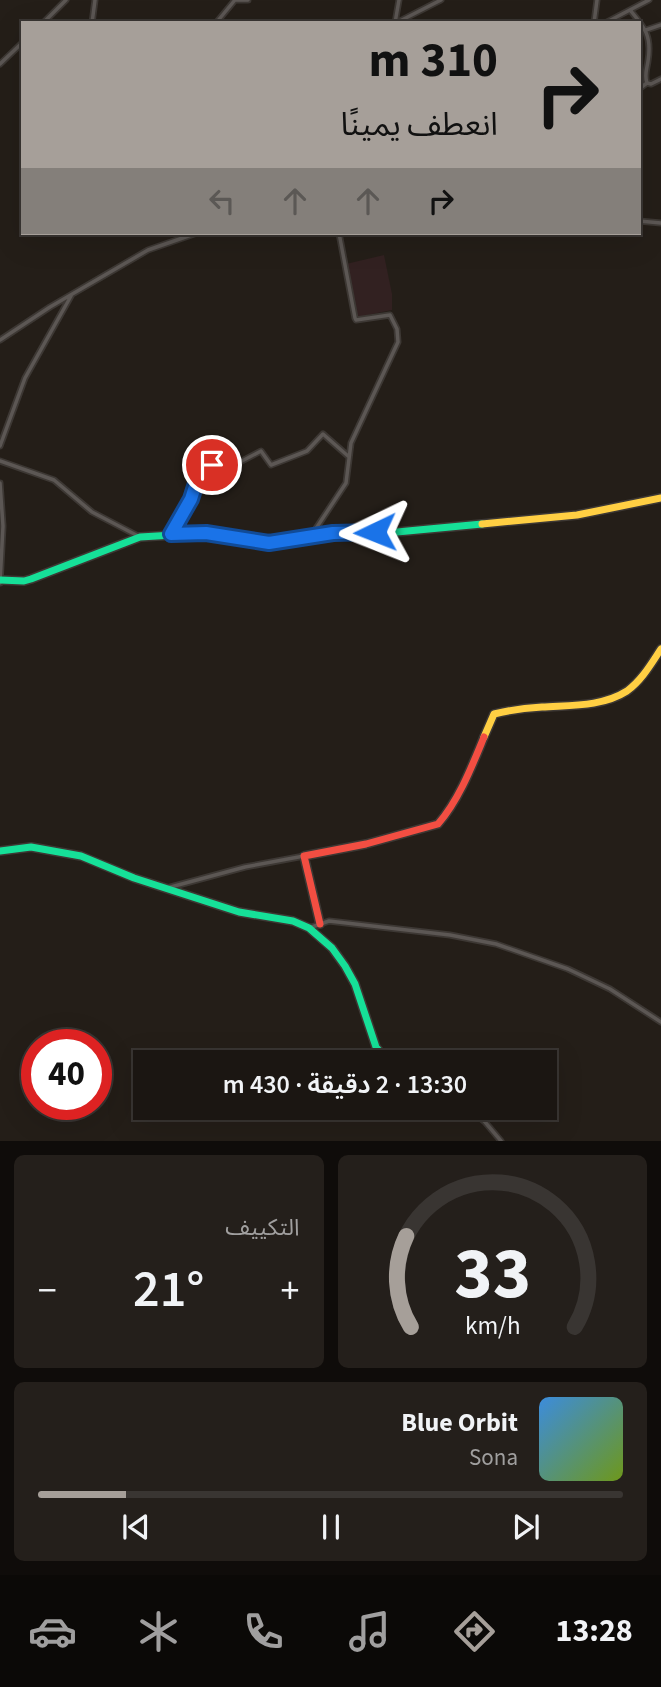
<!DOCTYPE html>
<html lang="ar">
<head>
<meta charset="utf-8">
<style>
  body { margin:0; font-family:"Source Sans 3","Noto Sans Arabic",sans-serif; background:#241f1b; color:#f1f3f6; direction:rtl; height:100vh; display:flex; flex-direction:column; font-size:26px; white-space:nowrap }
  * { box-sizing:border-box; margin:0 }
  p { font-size:23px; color:#a09f9f }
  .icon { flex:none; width:38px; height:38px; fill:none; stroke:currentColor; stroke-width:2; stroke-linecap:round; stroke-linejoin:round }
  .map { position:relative; height:1141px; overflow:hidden; direction:ltr }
  .details { display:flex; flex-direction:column; gap:14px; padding:14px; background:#0f0c0a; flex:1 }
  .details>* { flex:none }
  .banner { position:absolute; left:21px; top:21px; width:620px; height:214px; border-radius:0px; box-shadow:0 7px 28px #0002,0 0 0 2px #393532; direction:rtl; background:#a69f99; color:#111; overflow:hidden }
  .speed { position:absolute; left:21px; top:1029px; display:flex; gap:14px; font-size:35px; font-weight:700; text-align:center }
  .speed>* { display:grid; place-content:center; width:91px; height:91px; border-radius:50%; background:#1b1612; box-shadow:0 7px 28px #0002,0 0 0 2px #393532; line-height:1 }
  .speed .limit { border:10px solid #d22; background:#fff; color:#111 }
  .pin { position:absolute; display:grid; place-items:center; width:60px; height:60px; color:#fff; margin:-30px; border:4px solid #fff; border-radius:50%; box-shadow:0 2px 7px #0007 }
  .me { position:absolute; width:77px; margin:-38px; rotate:268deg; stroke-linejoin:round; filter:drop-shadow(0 0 5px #0008) }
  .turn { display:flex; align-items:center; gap:24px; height:147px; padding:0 28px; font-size:32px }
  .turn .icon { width:91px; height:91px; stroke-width:2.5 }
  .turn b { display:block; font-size:49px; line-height:60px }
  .lanes { display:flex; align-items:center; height:66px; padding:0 28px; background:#0003; justify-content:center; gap:35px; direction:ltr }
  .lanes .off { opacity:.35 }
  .big { font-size:52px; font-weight:600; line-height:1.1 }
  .details .tile { flex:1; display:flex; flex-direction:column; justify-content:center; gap:10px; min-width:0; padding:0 24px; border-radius:10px; background:#241f1b }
  .details .dial { align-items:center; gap:0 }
  .dial svg { height:182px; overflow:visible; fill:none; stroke:#393532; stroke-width:7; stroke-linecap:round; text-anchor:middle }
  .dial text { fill:#f1f3f6; stroke:none }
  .song { display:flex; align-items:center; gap:21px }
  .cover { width:84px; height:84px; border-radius:10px; background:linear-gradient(135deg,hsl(210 70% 55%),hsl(80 70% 35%)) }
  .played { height:7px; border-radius:4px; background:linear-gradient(90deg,#a69f99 15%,#393532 15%) }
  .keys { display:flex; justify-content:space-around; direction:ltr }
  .heat { display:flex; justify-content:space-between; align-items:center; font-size:38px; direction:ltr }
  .details .tiles { flex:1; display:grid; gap:14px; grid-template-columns:1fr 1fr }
  .tile:last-child { grid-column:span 2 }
  .trip { position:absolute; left:133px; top:1050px; width:424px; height:70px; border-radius:0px; background:#1b1612; box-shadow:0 7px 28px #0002,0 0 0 2px #393532; font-weight:600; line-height:70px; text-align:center; direction:rtl }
  .dock { display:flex; height:112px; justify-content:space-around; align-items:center; background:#0b0907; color:#a09f9f }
  .dock .icon { width:49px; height:49px }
  .dock .on { color:#a69f99 }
  .dock b { font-size:32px; color:#f1f3f6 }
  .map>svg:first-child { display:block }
</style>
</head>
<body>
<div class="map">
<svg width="661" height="1141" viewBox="0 0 661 1141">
  <rect width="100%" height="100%" fill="#241e18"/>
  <path fill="#322121" d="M 384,255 L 392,294 L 392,310 L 358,317 L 346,264 Z"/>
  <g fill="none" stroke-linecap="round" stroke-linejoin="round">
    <defs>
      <path id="street" d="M 630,10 C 645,28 652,36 648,61 C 647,69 644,75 647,83 L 651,84 L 661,79
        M 43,23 L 66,0
        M 92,23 L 95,0
        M 216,23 L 235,0 L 248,0
        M 395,23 L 399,0
        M 396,23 L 441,0
        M 594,23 L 597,0
        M 605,23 L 649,0
        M 646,30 L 661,25
        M 0,64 L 23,42
        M 639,89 L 647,83
        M 639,221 L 661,223
        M 0,340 L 50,307 L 148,250 L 197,233
        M 0,446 L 25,378 L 71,296
        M 0,461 L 54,480 L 92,512 L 140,537
        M 0,483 L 3,526 L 0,583
        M 171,534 L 191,499 L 199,474 L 205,467 L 240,462 L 261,451 L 271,465 L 307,451 L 323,434 L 348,456
        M 311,536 L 346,483 L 351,443 L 398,342 L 397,329 L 390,315 L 356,320 L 355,318 L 339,233
        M 167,888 L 245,867 L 304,856
        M 309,928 L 329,921 L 450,935 L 496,944 L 568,969 L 610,989 L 661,1022
        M 468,1108 L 485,1122 L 501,1141"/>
      <path id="fast" d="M 0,580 L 24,581 L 31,579 L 140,537 L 207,533 L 269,543 L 333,533 L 397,532 L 482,524
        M 0,851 L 31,847 L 81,856 L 134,878 L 239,912 L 293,921 L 309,928 L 332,948 L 345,966 L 355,984 L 376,1047 L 388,1062"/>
      <path id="slow" d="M 482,524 L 577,515 L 661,498
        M 484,737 L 494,714 C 510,710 526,708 542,707 C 570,705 602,707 627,691 C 642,680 651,664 661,649"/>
      <path id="jam" d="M 320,924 L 304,856 L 366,844 L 438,824 C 459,800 472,766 484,737"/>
    </defs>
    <use href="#street" stroke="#3d3834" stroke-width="7"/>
    <use href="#fast" stroke="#3d3834" stroke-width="10"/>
    <use href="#slow" stroke="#3d3834" stroke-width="10"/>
    <use href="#jam" stroke="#3d3834" stroke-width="10"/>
    <use href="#street" stroke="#5c5754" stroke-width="3.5"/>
    <use href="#fast" stroke="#16e098" stroke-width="7"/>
    <use href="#slow" stroke="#ffcf43" stroke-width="7"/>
    <use href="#jam" stroke="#f24e42" stroke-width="7"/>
  </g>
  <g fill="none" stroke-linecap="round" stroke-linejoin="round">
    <defs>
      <path id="route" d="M 212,465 L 205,467 L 199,474 L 191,499 L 171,534 L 206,533 L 269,543 L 333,533 L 375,532"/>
    </defs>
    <use href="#route" stroke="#114b97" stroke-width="18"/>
    <use href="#route" stroke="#1a73e8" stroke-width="12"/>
  </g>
</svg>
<div class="speed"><div class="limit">40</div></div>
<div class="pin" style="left:212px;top:465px;background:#d93025"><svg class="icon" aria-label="arrive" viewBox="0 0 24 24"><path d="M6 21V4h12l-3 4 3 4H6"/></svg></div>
<svg class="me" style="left:375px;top:532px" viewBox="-20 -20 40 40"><path d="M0-17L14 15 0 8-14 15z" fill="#1a73e8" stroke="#fff" stroke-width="4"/></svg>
<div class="trip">13:30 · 2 دقيقة · 430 m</div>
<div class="banner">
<div class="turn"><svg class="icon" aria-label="right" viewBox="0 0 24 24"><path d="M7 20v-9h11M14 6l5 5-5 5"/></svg><div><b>310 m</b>انعطف يمينًا</div></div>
<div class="lanes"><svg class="icon off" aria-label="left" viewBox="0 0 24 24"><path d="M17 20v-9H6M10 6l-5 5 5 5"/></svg><svg class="icon off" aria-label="ahead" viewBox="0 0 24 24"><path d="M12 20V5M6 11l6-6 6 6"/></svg><svg class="icon off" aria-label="ahead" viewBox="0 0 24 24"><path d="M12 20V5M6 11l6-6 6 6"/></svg><svg class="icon" aria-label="right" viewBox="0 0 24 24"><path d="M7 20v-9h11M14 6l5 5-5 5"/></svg></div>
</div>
</div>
<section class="details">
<div class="tiles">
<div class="tile dial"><svg viewBox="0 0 100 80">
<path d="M14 69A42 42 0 1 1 86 69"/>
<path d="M14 69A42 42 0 0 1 12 29" stroke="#a69f99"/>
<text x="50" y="56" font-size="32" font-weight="700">33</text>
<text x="50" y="72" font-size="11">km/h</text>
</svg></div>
<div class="tile"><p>التكييف</p>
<div class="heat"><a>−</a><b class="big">21°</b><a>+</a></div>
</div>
<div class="tile">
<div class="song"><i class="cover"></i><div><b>Blue Orbit</b><p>Sona</p></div></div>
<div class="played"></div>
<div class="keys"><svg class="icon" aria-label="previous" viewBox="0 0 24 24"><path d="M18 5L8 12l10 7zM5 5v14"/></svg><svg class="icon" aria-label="pause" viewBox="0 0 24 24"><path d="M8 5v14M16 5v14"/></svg><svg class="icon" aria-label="next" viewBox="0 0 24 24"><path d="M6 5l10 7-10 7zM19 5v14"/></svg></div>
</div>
</div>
</section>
<nav class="dock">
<b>13:28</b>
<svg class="icon on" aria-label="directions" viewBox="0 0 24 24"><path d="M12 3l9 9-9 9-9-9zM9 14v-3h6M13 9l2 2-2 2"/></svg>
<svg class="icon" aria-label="music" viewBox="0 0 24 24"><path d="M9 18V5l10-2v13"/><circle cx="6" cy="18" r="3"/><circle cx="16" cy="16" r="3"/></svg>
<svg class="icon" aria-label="phone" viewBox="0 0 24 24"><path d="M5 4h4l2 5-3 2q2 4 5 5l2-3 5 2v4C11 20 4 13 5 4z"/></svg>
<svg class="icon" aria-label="climate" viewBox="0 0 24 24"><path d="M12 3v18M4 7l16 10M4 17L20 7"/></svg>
<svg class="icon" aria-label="car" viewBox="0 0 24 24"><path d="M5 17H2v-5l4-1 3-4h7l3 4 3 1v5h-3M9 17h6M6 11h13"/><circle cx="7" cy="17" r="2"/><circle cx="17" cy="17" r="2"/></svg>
</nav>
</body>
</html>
